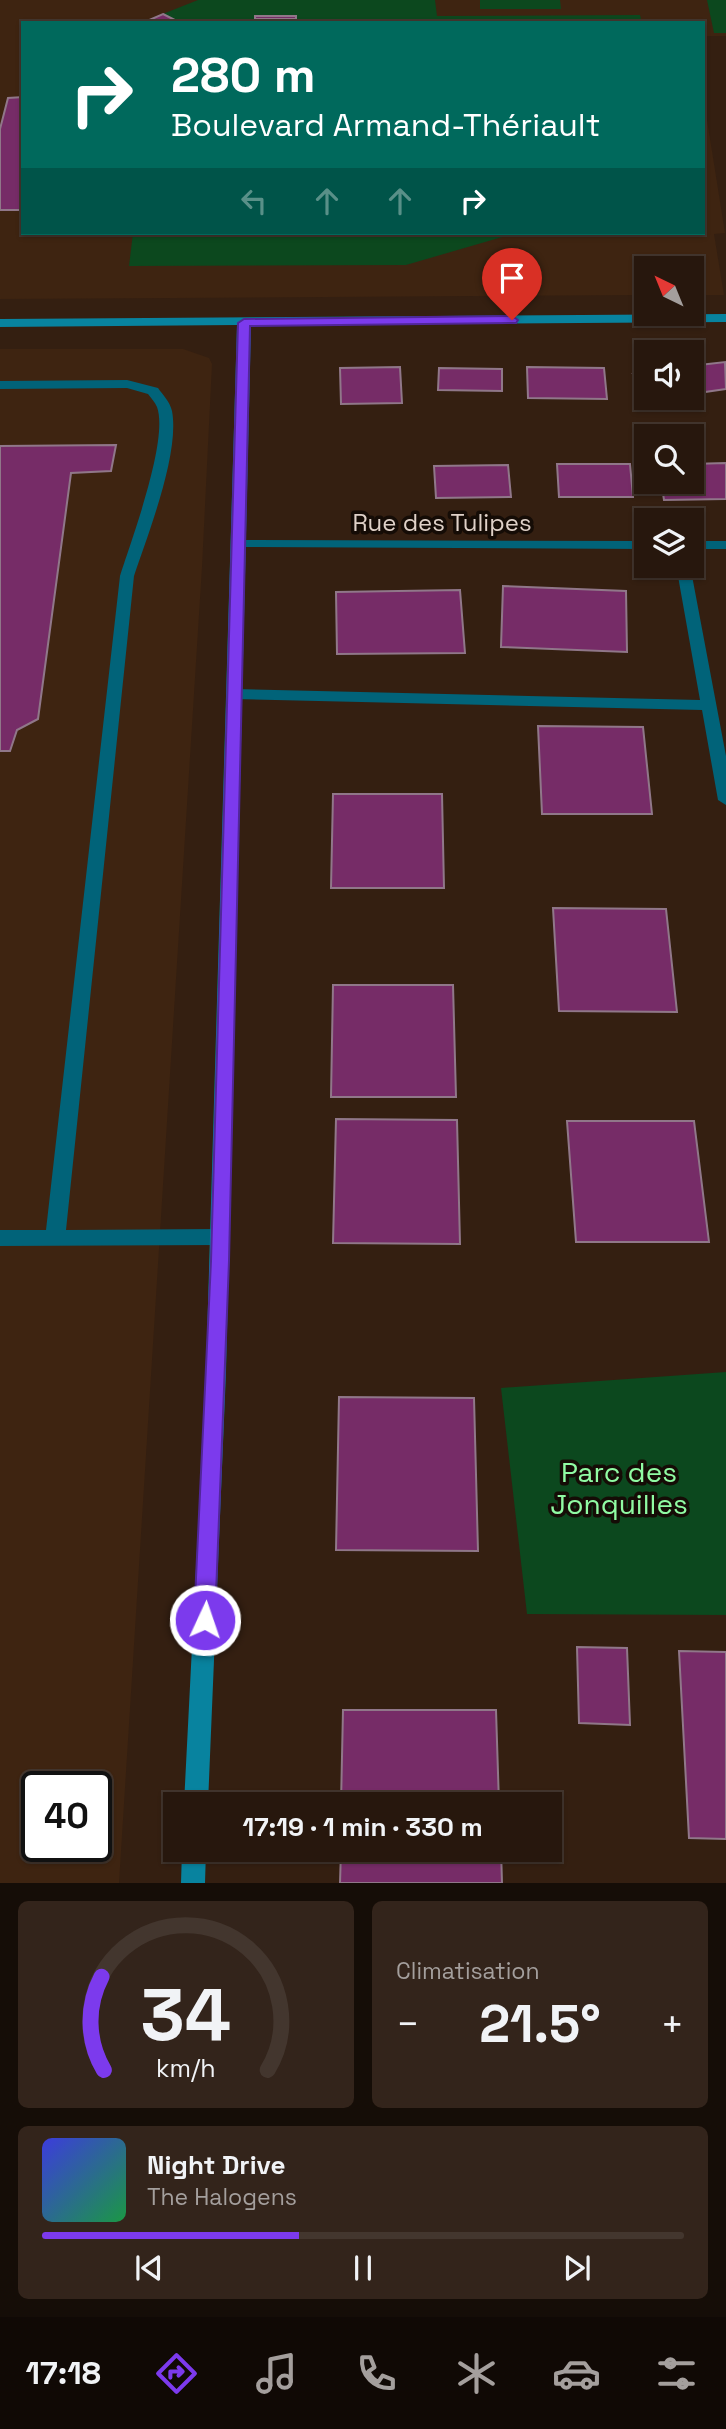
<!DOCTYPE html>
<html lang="fr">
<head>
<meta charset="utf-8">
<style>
  body { margin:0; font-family:"Space Grotesk",sans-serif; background:#33241b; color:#f1f3f6; height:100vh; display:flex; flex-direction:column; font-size:26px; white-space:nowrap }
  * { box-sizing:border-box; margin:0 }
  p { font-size:23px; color:#a49f9d }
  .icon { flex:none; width:38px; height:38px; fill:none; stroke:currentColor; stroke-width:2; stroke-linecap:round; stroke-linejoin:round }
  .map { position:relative; height:1883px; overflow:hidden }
  .side { display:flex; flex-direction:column; gap:18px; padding:18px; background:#150d07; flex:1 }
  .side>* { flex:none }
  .hud { position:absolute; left:21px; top:21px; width:684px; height:214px; border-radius:0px; box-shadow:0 2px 5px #0004,0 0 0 2px #43362e; background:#00695c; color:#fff; overflow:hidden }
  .needle { width:46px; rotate:317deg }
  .tools { position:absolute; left:634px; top:256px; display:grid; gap:14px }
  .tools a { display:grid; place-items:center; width:70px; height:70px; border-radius:0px; background:#27170d; box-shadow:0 2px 5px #0004,0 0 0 2px #43362e; font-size:35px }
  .speed { position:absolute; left:21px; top:1771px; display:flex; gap:14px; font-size:35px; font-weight:700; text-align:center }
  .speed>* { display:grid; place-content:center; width:91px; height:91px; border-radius:50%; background:#27170d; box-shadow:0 2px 5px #0004,0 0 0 2px #43362e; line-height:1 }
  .speed .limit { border:4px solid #111; border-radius:10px; background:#fff; color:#111 }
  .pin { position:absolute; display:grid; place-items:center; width:60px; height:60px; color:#fff; margin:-72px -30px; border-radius:50% 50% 50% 0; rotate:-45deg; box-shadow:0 0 7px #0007 }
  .pin .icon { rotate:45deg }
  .me { position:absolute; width:77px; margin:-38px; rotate:3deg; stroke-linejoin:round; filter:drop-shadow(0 0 5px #0008) }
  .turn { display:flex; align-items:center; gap:24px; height:147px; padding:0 35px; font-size:32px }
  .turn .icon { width:91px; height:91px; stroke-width:2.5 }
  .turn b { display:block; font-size:49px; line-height:60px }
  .lanes { display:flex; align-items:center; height:66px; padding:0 35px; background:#0003; justify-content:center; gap:35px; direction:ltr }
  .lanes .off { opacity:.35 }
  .big { font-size:52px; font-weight:800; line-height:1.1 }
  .side .card { flex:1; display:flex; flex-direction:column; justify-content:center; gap:10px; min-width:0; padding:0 24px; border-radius:10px; background:#33241b }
  .side .dial { align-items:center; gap:0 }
  .dial svg { height:182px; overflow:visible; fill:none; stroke:#43362e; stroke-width:7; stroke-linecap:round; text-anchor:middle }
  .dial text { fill:#f1f3f6; stroke:none }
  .song { display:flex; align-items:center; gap:21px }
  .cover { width:84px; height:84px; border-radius:10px; background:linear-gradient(135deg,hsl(240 70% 55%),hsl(140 70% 35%)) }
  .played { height:7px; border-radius:4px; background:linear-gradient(90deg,#7c3aed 40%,#43362e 40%) }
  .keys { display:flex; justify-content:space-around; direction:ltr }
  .heat { display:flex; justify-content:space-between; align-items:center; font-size:38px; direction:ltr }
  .side .tiles { flex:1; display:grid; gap:18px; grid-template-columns:1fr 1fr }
  .card:last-child { grid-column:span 2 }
  .trip { position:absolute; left:163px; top:1792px; width:399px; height:70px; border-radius:0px; background:#27170d; box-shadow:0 2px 5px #0004,0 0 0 2px #43362e; font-weight:800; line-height:70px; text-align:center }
  .tabs { display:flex; height:112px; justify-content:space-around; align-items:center; background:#100905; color:#a49f9d }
  .tabs .icon { width:49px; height:49px }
  .tabs .selected { color:#7c3aed }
  .tabs b { font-size:32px; color:#f1f3f6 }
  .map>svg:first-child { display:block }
</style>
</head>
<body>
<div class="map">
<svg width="726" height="1883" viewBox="0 0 726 1883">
  <rect width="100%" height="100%" fill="#341f11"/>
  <path fill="#3e2411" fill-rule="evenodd" d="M 0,0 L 726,0 L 726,36 L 704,36 L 704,23 L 23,23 L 23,233 L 704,233 L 704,101 L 725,233 L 714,234 L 724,295 L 691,295 L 691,268 L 646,268 L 646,295 L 0,299 Z
    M 0,349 L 183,349 L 209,358 L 212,364 L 202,567 L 119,1883 L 0,1883 ZM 37,1787 L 96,1787 L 96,1846 L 37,1846 Z"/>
  <path fill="#0c481e" d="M 198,0 L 435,0 L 437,16 L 640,15 L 642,23 L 140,23 Z
    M 480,0 L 560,0 L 561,9 L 480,9 Z
    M 707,0 L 726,0 L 726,33 L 714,33 Z
    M 133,233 L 516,233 L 406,265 L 129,266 Z
    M 726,1372 L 726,1615 L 527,1614 L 501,1388 Z"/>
  <path fill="#762c67" stroke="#907789" stroke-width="2" d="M 163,14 L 173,19 L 165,23 L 147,21 Z
    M 255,16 L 296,16 L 296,19 L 255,19 Z
    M 23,97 L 23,210 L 0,210 L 0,129 L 8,98 Z
    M 725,362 L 726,389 L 691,394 L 691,366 Z
    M 400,367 L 402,403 L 341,404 L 340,368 Z
    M 527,367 L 604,368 L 607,399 L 528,398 Z
    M 439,368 L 502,369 L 502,391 L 438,390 Z
    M 646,372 L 646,397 L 633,374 Z
    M 116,445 L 111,471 L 71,473 L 38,719 L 17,730 L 10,751 L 0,751 L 0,446 Z
    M 726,463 L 726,499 L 664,500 L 661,481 L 691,481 L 691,464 Z
    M 557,464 L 630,464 L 633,497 L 559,497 Z
    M 508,465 L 511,497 L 436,498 L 434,466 Z
    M 503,586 L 626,591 L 627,652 L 501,647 Z
    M 460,590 L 465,653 L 337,654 L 336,592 Z
    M 538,726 L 643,727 L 652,814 L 542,814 Z
    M 333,794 L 442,794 L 444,888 L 331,888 Z
    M 553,908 L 666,909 L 677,1012 L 559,1011 Z
    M 333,985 L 453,985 L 456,1097 L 331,1097 Z
    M 336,1119 L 457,1120 L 460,1244 L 333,1243 Z
    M 567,1121 L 694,1121 L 709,1242 L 576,1242 Z
    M 339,1397 L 474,1398 L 478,1551 L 336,1550 Z
    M 577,1647 L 627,1648 L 630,1725 L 579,1723 Z
    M 679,1651 L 726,1652 L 726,1839 L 689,1838 Z
    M 343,1710 L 496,1710 L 499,1804 L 341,1804 Z
    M 341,1850 L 501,1850 L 502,1883 L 340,1883 Z"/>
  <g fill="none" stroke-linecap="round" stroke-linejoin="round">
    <path fill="#016379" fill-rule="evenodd" d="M 127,380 L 158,388 C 163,395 170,402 172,411 C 180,453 148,534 134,576 L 66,1230 L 220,1229 L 227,1232 L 230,1237 L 227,1242 L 220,1245 L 0,1246 L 0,1230 L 46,1230 L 120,576 C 131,541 169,440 157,407 C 155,402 151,398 148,394 L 127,388 L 0,389 L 0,381 Z"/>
    <path fill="#016379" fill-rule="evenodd" d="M 238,540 L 646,541 L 646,549 L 233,547 L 231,544 Z
      M 691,541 L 726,541 L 726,549 L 691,549 Z
      M 676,565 L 690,565 L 726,756 L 726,805 L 718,800 L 702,710 L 234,699 L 226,694 L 234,689 L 700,700 Z"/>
    <path fill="#08839f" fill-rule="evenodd" d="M 726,314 L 726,322 L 251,325 L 226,1372 L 208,1804 L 184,1804 L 206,1372 L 237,325 L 0,327 L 0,319 Z
      M 182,1850 L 206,1850 L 205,1883 L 181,1883 Z"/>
  </g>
  <path fill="#7c3aed" stroke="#51269a" stroke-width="2" d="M 512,316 L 518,320 L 516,323 L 250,326 L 229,1261 L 215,1620 L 212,1626 L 205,1629 L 197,1626 L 194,1620 L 211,1261 L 238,323 L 244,319 Z"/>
  <g text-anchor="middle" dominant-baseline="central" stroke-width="7" stroke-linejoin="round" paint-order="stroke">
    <g font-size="24" fill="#dfd1c8" stroke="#150c06">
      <text x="442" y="522">Rue des Tulipes</text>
    </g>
    <g font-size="28" fill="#90fba3" stroke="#150c06">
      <text x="619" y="1472">Parc des<tspan x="619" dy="32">Jonquilles</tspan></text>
    </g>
  </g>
</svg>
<div class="tools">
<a><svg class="needle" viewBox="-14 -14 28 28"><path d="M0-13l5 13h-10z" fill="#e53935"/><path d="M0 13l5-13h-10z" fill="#a49f9d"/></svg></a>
<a><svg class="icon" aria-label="sound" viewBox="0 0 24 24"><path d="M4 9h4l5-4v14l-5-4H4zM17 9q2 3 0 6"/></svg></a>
<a><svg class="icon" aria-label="search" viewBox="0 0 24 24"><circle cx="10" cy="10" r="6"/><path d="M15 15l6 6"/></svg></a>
<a><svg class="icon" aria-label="layers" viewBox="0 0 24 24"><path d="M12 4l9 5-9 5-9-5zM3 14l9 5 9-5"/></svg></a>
</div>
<div class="speed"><div class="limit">40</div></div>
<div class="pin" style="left:512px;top:320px;background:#d93025"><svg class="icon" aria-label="arrive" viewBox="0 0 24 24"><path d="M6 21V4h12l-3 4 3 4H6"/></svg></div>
<svg class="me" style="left:205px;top:1620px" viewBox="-20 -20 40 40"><circle r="17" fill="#7c3aed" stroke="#fff" stroke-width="3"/><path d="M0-11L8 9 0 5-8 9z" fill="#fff"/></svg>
<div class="trip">17:19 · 1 min · 330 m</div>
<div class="hud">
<div class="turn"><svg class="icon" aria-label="right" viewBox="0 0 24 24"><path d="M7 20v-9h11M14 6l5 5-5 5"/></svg><div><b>280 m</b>Boulevard Armand-Thériault</div></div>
<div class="lanes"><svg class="icon off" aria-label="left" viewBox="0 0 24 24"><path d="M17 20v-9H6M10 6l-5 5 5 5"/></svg><svg class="icon off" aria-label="ahead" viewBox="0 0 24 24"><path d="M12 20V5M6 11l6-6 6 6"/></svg><svg class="icon off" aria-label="ahead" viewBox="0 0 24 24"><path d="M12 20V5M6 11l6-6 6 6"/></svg><svg class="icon" aria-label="right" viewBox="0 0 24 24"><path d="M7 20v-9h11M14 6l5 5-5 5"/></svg></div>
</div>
</div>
<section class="side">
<div class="tiles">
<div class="card dial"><svg viewBox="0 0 100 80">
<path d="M14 69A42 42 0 1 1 86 69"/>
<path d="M14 69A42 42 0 0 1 13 28" stroke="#7c3aed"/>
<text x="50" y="56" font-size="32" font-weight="700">34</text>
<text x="50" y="72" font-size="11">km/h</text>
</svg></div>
<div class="card"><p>Climatisation</p>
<div class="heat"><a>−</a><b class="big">21.5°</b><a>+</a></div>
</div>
<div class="card">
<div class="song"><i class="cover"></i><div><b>Night Drive</b><p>The Halogens</p></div></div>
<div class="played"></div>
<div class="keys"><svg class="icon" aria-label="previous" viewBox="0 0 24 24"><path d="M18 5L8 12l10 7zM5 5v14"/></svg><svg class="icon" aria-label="pause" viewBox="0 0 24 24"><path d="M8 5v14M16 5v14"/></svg><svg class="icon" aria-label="next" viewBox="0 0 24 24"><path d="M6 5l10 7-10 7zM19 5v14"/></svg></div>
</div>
</div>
</section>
<nav class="tabs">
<b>17:18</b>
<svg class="icon selected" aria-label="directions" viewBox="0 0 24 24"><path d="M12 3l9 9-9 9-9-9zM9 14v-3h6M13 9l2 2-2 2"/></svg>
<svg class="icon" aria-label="music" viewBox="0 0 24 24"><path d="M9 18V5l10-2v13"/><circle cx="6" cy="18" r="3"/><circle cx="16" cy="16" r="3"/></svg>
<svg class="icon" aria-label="phone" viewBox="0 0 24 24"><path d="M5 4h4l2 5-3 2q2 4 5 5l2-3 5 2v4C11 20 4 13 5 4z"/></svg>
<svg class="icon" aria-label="climate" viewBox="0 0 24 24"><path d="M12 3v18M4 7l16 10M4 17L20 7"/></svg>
<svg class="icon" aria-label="car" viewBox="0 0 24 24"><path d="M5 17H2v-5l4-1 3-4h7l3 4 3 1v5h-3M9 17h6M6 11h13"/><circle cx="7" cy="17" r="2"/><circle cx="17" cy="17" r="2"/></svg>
<svg class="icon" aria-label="filters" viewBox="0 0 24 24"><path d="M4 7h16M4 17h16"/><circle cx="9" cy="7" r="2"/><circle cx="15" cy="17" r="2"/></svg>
</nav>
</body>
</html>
